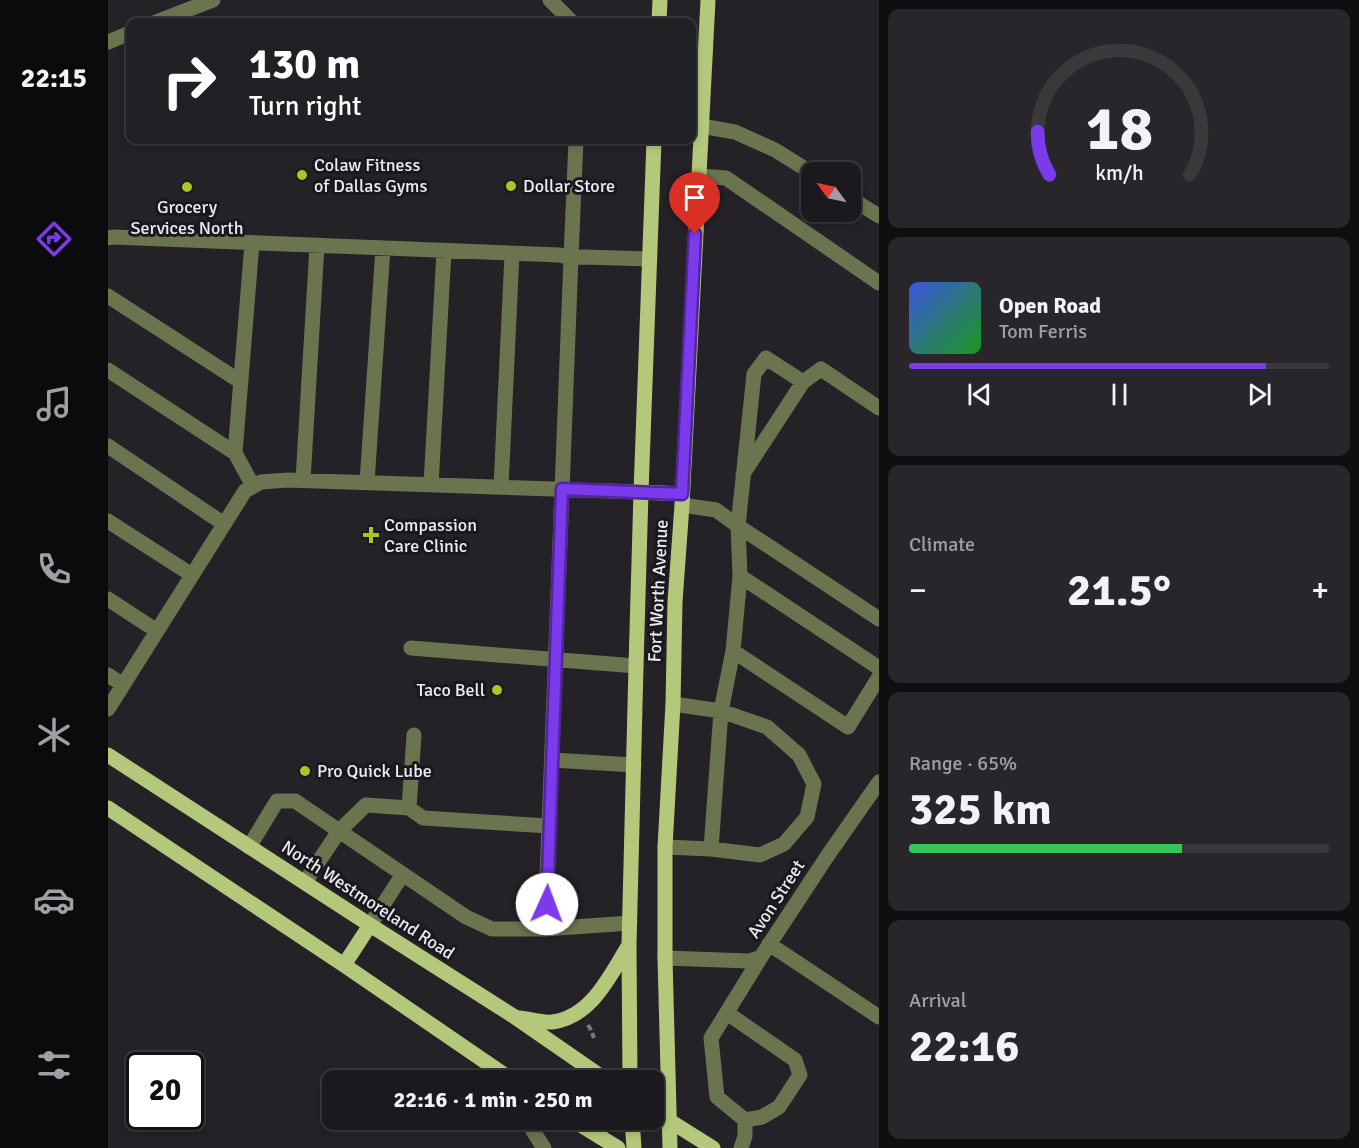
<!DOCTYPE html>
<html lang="en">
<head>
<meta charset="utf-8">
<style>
  body { margin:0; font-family:Signika,sans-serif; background:#28262a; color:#f1f3f6; height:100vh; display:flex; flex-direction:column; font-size:22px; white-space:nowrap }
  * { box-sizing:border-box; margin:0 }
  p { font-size:20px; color:#a0a0a4 }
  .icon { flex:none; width:33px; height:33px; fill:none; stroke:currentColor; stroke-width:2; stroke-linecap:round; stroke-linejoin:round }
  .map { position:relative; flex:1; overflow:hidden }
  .sheet { display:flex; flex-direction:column; gap:9px; padding:9px; background:#0f0e10; width:480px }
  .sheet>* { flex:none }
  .top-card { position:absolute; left:18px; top:18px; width:570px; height:126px; border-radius:12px; box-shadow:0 3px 9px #0003,0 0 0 2px #39383b; background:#202124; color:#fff; overflow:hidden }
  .needle { width:39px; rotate:303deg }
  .fabs { position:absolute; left:693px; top:162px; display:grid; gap:12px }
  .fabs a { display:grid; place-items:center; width:60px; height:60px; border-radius:12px; background:#1b191d; box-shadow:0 3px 9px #0003,0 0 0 2px #39383b; font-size:30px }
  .speed { position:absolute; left:18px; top:1052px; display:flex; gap:12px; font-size:30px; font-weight:700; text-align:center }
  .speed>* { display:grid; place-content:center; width:78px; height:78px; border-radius:50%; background:#1b191d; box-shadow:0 3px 9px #0003,0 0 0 2px #39383b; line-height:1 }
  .speed .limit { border:3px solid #111; border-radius:9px; background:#fff; color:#111 }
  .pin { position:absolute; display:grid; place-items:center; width:51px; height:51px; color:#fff; margin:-62px -26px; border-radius:50% 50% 50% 0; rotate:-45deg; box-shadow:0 0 6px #0007 }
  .pin .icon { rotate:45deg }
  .me { position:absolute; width:66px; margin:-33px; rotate:2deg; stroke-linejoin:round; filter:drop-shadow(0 0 4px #0008) }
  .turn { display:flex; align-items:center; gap:21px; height:126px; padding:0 24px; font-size:27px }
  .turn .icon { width:78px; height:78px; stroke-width:2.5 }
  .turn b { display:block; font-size:42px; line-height:51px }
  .big { font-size:45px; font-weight:700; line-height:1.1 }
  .sheet .tile { flex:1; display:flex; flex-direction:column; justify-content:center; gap:9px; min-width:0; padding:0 21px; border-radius:12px; background:#28262a }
  .sheet .dial { align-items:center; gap:0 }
  .dial svg { height:156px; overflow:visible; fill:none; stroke:#39383b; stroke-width:7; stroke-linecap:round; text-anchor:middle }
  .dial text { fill:#f1f3f6; stroke:none }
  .song { display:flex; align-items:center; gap:18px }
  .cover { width:72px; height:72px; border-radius:9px; background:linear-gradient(135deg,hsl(230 70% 55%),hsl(120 70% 35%)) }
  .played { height:6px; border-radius:3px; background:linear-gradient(90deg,#7c3aed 85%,#39383b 85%) }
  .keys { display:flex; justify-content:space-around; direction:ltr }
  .heat { display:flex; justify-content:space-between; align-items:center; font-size:33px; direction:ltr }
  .charge { height:9px; border-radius:4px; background:linear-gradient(90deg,#34c759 65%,#39383b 0) }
  .trip { position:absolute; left:214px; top:1070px; width:342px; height:60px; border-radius:12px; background:#1b191d; box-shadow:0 3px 9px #0003,0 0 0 2px #39383b; font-weight:700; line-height:60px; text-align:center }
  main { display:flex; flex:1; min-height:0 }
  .tabs { display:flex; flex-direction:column; width:108px; justify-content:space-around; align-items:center; background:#0b0a0c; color:#a0a0a4 }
  .tabs .icon { width:42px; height:42px }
  .tabs .selected { color:#7c3aed }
  .tabs b { font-size:27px; color:#f1f3f6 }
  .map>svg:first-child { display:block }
</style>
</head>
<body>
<main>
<nav class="tabs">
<b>22:15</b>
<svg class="icon selected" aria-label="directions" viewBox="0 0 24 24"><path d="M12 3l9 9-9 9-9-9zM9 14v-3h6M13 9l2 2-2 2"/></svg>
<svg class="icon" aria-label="music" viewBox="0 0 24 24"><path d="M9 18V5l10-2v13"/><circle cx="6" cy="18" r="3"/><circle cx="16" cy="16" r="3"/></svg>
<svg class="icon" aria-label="phone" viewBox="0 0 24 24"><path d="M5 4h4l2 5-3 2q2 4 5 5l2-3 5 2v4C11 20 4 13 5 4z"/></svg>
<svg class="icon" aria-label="climate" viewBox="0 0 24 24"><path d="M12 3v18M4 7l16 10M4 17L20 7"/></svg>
<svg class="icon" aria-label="car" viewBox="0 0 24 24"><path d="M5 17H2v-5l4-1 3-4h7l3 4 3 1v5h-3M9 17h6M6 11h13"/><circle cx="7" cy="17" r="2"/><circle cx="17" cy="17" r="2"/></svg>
<svg class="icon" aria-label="filters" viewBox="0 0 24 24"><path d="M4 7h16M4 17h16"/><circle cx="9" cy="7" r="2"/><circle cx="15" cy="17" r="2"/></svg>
</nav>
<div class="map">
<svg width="771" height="1148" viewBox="0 0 771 1148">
  <rect width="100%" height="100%" fill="#242127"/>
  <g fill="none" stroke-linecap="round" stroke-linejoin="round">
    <path stroke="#7a777c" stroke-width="4" stroke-dasharray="6 3" stroke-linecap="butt" d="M 480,1025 L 483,1030 L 486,1038"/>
    <path stroke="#6a7550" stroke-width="15" d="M 442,0 L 464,22
      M 48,22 L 105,0
      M 0,42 L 22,33
      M 593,126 L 627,132 L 667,150 L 704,173
      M 468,140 L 463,258 L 475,257 L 542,259
      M 591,176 L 618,178 L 771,283
      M 742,198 L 771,216
      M 0,238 L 5,237 L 452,255 L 463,258 L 437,929 L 384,929 L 358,917 L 187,801 L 169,801 L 141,847
      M 144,243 L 127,453 L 145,486
      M 0,296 L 133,382
      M 0,370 L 127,453
      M 695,382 L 713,369 L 771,408
      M 0,446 L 116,524
      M 635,474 L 695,382 L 658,358 L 646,374 L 630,526 L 771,619
      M 195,480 L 209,246
      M 259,482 L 275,248
      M 323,485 L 336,251
      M 393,487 L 404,254
      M 574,505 L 608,510 L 630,526 L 632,576 L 625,651 L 613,711 L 603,849
      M 0,521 L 84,575
      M 632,576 L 771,668
      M 0,599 L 49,631
      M 303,648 L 528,666
      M 625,651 L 740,727 L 771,677
      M 0,675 L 15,685
      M 0,709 L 137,491 L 153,482 L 180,480 L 533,492
      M 306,735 L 301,808 L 315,818 L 441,826
      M 444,760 L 526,765
      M 557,847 L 603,849 L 652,855 L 676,844 L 699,817 L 706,784 L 691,755 L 659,727 L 613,711 L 565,704
      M 197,882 L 231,831 L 258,805 L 301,808
      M 262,925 L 295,874
      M 437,929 L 522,923
      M 661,944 L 771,1017
      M 557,958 L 641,961 L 653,957 L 718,858 L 771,782
      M 619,1013 L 687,1060 L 692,1075 L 671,1107 L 654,1117 L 637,1120
      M 432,1119 L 425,1131 L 436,1148
      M 633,1148 L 637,1136 L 637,1120 L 609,1097 L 603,1038 L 653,957"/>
    <path stroke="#b3c87b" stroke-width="15" d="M 551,22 L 552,0
      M 533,492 L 574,494
      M 0,755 L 262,925 L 407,1017 L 498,1080
      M 0,808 L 236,965 L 404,1080
      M 236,965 L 262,925
      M 411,1018 C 422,1019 434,1023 444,1022 C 484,1017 502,975 521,945
      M 522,1080 L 521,945 L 528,666 L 533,492 L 546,140
      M 546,1111 L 605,1148
      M 463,1119 L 510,1148
      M 524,1119 L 526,1148
      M 562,1148 L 557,958 L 557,847 L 565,704 L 567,602 L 574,505 L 600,0"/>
  </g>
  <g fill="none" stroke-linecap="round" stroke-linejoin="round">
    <defs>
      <path id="route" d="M 439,904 L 454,489 L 574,494 L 587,234"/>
    </defs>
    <use href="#route" stroke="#51269a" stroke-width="15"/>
    <use href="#route" stroke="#7c3aed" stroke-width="10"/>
  </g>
  <g fill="#a6c820" stroke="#1a171e" stroke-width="2">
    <circle cx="194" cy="175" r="6"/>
    <circle cx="403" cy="186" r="6"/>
    <circle cx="79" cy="187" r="6"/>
    <path d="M260 526h6v6h6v6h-6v6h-6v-6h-6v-6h6z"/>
    <circle cx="389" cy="690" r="6"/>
    <circle cx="197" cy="771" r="6"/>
  </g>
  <g text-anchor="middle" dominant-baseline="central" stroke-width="6" stroke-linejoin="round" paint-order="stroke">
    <g font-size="18" fill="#eeecf0" stroke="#1a171e" text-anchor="start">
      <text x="206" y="165">Colaw Fitness<tspan x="206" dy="21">of Dallas Gyms</tspan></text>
      <text x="415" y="186">Dollar Store</text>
      <text x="79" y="207" text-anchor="middle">Grocery<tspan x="79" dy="21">Services North</tspan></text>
      <text x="276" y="525">Compassion<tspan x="276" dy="21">Care Clinic</tspan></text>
      <text x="377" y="690" text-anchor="end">Taco Bell</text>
      <text x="209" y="771">Pro Quick Lube</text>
    </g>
    <g font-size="18" fill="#eeecf0" stroke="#1a171e">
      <text transform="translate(550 591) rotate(-87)">Fort Worth Avenue</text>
      <text transform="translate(668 899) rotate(-57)">Avon Street</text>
      <text transform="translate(260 900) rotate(33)">North Westmoreland Road</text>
    </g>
  </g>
</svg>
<div class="fabs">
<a><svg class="needle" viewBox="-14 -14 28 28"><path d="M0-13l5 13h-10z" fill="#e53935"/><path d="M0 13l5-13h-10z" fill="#a0a0a4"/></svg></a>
</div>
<div class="speed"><div class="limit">20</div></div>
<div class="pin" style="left:587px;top:234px;background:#d93025"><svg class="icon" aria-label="arrive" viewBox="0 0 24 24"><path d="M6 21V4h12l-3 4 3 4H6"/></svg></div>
<svg class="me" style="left:439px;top:904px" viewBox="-20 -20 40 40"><circle r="19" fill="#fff"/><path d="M0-13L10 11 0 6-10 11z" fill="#7c3aed"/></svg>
<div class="trip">22:16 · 1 min · 250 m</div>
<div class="top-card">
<div class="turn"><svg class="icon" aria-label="right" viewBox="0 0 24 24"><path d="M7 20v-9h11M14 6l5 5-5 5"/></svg><div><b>130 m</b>Turn right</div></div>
</div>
</div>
<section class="sheet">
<div class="tile dial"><svg viewBox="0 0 100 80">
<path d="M14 69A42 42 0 1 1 86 69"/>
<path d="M14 69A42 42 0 0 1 8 47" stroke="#7c3aed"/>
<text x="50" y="56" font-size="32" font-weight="700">18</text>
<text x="50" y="72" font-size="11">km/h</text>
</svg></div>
<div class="tile">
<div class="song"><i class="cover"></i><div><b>Open Road</b><p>Tom Ferris</p></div></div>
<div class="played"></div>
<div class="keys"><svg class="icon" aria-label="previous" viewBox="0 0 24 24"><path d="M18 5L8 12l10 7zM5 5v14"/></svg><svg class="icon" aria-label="pause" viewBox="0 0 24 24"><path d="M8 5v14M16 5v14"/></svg><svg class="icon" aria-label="next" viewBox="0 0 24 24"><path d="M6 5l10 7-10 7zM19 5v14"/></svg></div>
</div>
<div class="tile"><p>Climate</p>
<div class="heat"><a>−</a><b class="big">21.5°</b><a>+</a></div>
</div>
<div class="tile"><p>Range · 65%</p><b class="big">325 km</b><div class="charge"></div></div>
<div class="tile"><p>Arrival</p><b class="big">22:16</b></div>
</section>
</main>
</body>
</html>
